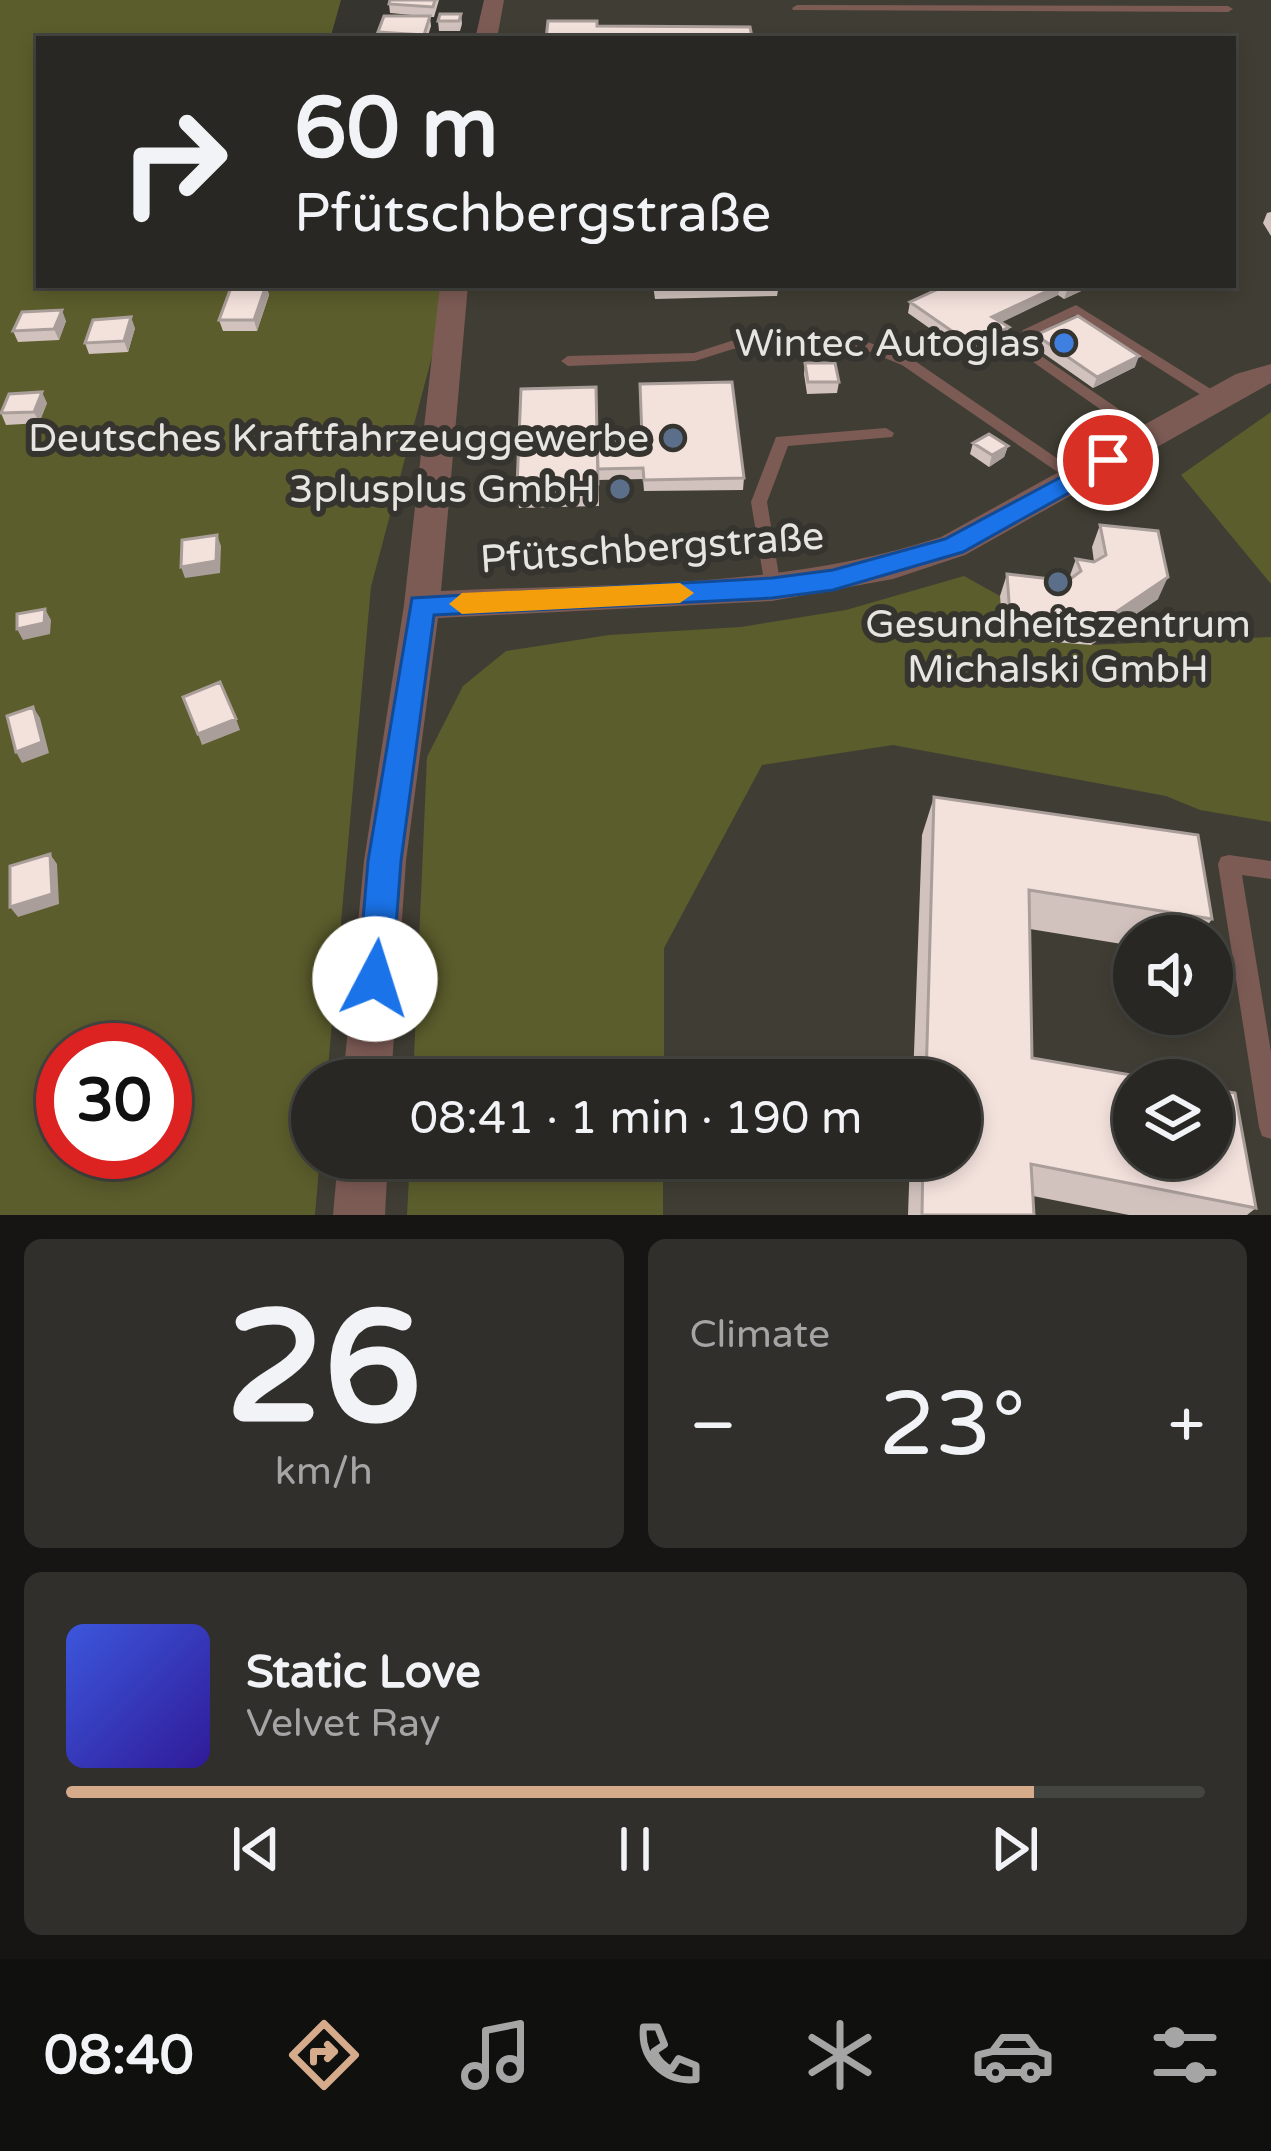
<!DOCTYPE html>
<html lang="en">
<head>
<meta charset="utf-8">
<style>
  body { margin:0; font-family:"Varela Round",sans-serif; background:#302f2b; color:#f1f3f6; height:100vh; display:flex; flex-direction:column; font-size:45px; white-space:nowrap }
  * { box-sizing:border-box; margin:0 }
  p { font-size:39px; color:#a5a5a6 }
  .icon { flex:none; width:66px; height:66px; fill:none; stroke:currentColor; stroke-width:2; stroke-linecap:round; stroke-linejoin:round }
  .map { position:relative; height:1215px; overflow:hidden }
  .sheet { display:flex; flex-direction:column; gap:24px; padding:24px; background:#161513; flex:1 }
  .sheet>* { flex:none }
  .guide { position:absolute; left:36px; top:36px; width:1200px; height:252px; border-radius:0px; box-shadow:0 6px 18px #0003,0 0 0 3px #444441; background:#282723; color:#f1f3f6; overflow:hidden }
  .controls { position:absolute; left:1113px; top:915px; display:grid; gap:24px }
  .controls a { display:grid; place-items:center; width:120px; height:120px; border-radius:50%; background:#282723; box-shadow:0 6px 18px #0003,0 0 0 3px #444441; font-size:60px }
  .speed { position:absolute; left:36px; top:1023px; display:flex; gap:24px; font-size:60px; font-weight:700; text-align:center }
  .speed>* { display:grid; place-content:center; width:156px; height:156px; border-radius:50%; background:#282723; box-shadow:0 6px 18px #0003,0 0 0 3px #444441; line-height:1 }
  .speed .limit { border:18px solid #d22; background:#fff; color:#111 }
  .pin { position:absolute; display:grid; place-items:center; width:102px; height:102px; color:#fff; margin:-51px; border:6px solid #fff; border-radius:50%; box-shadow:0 3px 12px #0007 }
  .me { position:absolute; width:132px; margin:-66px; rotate:5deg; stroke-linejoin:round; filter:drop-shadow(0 0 9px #0008) }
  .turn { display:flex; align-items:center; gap:42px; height:252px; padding:0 60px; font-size:54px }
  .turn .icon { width:156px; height:156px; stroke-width:2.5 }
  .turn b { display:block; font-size:84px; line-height:102px }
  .big { font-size:90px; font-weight:600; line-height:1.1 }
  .sheet .card { flex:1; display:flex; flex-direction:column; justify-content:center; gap:18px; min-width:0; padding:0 42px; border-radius:18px; background:#302f2b }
  .sheet .dial { align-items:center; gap:0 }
  .dial b { font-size:156px; line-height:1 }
  .song { display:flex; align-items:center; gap:36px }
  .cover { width:144px; height:144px; border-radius:18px; background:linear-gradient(135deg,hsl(230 70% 55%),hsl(250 70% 35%)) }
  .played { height:12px; border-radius:6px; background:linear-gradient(90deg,#d6ab8b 85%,#444441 85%) }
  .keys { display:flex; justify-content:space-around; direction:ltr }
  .heat { display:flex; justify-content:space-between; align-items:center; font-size:66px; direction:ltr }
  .sheet .tiles { flex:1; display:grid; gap:24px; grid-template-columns:1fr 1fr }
  .card:last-child { grid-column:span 2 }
  .trip { position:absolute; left:291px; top:1059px; width:690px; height:120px; border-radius:60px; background:#282723; box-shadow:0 6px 18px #0003,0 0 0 3px #444441; font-weight:600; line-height:120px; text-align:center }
  .tabs { display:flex; height:192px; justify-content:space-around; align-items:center; background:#10100e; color:#a5a5a6 }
  .tabs .icon { width:84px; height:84px }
  .tabs .on { color:#d6ab8b }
  .tabs b { font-size:54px; color:#f1f3f6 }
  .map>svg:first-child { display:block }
</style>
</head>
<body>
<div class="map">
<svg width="1271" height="1215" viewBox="0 0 1271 1215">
  <rect width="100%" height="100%" fill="#35342f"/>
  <path fill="#403e34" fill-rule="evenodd" d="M 494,0 L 1271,0 L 1271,1215 L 315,1215 L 320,1158 L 960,1158 L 960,1080 L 327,1080 L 371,587 L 451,285 L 1233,285 L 1233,39 L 486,39 ZM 1134,936 L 1212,936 L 1212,1014 L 1134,1014 ZM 1134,1080 L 1212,1080 L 1212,1158 L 1134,1158 Z"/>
  <path fill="#5c5d2c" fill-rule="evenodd" d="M 0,0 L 341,0 L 330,39 L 39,39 L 39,285 L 451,285 L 371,587 L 327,1080 L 312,1080 L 312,1158 L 320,1158 L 315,1215 L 0,1215 ZM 63,1050 L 165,1050 L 165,1152 L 63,1152 Z
    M 1271,412 L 1271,584 L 1181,475 Z
    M 964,576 L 1000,596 L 1004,638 L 1091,645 L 1271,637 L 1271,822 L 1200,810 L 1166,796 L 893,745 L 762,765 L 664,948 L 664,1080 L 413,1080 L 427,757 L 463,686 L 506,651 L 609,635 L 741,627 L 846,610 Z
    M 410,1158 L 663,1158 L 663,1215 L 407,1215 Z"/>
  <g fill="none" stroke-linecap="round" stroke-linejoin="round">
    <path fill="#7d5b55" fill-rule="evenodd" d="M 797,5 L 1228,6 L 1233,9 L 1228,12 L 793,10 L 792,8 Z
      M 1076,305 L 1222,396 L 1225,399 L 1222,402 L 1212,402 L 1075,315 L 1035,335 L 1031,349 L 1158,436 L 1150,441 L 1144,440 L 1016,350 L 1023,330 Z
      M 768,337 L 860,339 L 912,359 L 1086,478 L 1078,483 L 1072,482 L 902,365 L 858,347 L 768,345 L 733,349 L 695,361 L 568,366 L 561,361 L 568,356 L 694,353 L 731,341 Z
      M 886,428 L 894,433 L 892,437 L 788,446 L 767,502 L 781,588 L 778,593 L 766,593 L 751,502 L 776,437 Z
      M 1229,855 L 1271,861 L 1271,879 L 1242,875 L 1271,1052 L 1271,1139 L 1262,1136 L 1259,1127 L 1218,864 L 1221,857 Z"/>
    <path fill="#7d5b55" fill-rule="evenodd" d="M 484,0 L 504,0 L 497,39 L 475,39 Z
      M 440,285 L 468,285 L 441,591 C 608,583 781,590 941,537 L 1236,374 L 1271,364 L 1271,383 L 965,555 L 893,579 L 772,601 L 438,618 L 406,861 L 391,1080 L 343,1080 L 364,861 L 404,605 Z
      M 338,1158 L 388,1158 L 385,1215 L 333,1215 Z"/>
  </g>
  <path fill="#d1c2bd" d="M 439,0 L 434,17 L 430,17 L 431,26 L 427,39 L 379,39 L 378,32 L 423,16 L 390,13 L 389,4 Z
    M 461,14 L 462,24 L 460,31 L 439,31 L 438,21 Z
    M 597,26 L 752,37 L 752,39 L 546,39 Z
    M 1271,212 L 1271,236 L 1263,223 L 1267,213 Z
    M 266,285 L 269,295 L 257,331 L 223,331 L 219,320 Z
    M 653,285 L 779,285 L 777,296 L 655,299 Z
    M 947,285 L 1094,285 L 1064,299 L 1058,295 L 1001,322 L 1006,338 L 969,356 L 908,313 L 910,302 Z
    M 66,321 L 59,340 L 18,342 L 13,331 Z
    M 135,328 L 128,352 L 89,354 L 85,343 Z
    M 1036,335 L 1135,367 L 1093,388 L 1033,346 Z
    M 805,363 L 839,382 L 837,393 L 807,394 L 804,374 Z
    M 47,403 L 39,423 L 6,425 L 1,413 Z
    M 597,440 L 744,478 L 743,490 L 644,491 L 643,479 L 598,480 L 598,464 L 599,506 L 519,508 L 517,486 Z
    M 973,443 L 1008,446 L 1004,457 L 989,467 L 970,454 Z
    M 1100,525 L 1158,599 L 1091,645 L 1003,638 L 1000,596 L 1007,574 L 1068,581 L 1076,559 L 1094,562 L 1092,547 Z
    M 934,797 L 1212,919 L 1200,936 L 1134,936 L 1134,946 L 1030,929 L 1032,1058 L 1256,1208 L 1247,1215 L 1129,1215 L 1033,1196 L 1034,1215 L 908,1215 L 910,1158 L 960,1158 L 960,1080 L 913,1080 L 922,835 Z"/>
  <path fill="#aa9e9a" d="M 266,285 L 269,295 L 257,331 L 254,320 Z
    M 1061,285 L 1058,295 L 990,328 L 992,317 Z
    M 1074,285 L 1094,285 L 1064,299 L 1068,288 Z
    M 62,310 L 66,321 L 59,340 L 54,329 Z
    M 131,317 L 135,328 L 128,352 L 124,341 Z
    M 1009,327 L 1006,338 L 969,356 L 972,345 Z
    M 1139,356 L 1135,367 L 1093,388 L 1097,377 Z
    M 42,392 L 47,403 L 39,423 L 34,412 Z
    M 1008,446 L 1004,457 L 989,467 L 992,455 Z
    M 217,535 L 221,546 L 220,573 L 185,578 L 181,567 Z
    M 1168,577 L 1158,599 L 1091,645 L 1100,623 Z
    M 45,609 L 51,620 L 50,634 L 23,640 L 17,629 Z
    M 33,707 L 40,718 L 49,753 L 22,763 L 16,752 Z
    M 236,719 L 240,730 L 202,745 L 198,734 Z
    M 50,854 L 57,864 L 59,904 L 18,917 L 10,907 Z"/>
  <path fill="#f3e1dc" stroke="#aa9e9a" stroke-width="3" d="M 390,0 L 435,0 L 433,7 L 389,4 Z
    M 440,14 L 461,14 L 459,21 L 438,21 Z
    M 384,16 L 430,16 L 424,35 L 378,32 Z
    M 548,21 L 597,21 L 597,26 L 750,27 L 752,37 L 546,39 Z
    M 394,37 L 426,37 L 426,39 L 394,39 Z
    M 232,285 L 266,285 L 254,320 L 219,320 Z
    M 947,285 L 1060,285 L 992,317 L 1009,327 L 972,345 L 910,302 Z
    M 62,310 L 54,329 L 13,331 L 22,312 Z
    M 1078,316 L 1139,356 L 1097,377 L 1036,335 Z
    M 131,317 L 124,341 L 85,343 L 93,320 Z
    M 805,363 L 835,363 L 839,382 L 808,382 Z
    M 732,382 L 744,478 L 644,480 L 643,468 L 598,469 L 597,440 L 642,437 L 640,384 Z
    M 596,387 L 598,484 L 517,486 L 521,389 Z
    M 42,392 L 34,412 L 1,413 L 9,394 Z
    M 989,434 L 1008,446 L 992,455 L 973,443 Z
    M 1100,525 L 1158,531 L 1168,577 L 1100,623 L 1010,616 L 1007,574 L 1068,581 L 1081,571 L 1076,559 L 1094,562 L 1106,555 Z
    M 217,535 L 216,561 L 181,567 L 182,540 Z
    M 45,609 L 44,623 L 17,629 L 17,614 Z
    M 220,682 L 236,719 L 198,734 L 183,697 Z
    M 33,707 L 42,742 L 16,752 L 7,716 Z
    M 934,797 L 1198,835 L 1212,919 L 1029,890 L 1032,1058 L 1160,1080 L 1134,1080 L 1134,1158 L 1212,1158 L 1212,1089 L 1235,1093 L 1256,1208 L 1031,1164 L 1034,1215 L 922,1215 L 923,1158 L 960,1158 L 960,1080 L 926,1080 Z
    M 50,854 L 52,894 L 10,907 L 10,866 Z"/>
  <path fill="#1a73e8" stroke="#114b97" stroke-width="3" d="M 1108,452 L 1117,454 L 1117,466 L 963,552 L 833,590 L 772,598 L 434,615 L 401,861 L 392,979 L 387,990 L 375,995 L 363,990 L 358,979 L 368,861 L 412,598 L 772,578 L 833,570 L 945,539 Z"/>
  <path fill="#f59e0b" d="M 680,583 L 694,593 L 680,603 L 462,614 L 449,604 L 462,593 Z"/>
  <circle fill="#3f7fe0" stroke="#35342f" stroke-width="4.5" cx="1064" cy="343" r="12"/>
  <g fill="#5c6f8a" stroke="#35342f" stroke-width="4.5">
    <circle cx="673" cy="438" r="12"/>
    <circle cx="620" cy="489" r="12"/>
    <circle cx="1058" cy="582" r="12"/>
  </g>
  <g text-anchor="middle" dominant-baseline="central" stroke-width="12" stroke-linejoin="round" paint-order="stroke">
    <g font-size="39" fill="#e6e5e2" stroke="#35342f" text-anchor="end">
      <text x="1040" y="343">Wintec Autoglas</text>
      <text x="649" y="438">Deutsches Kraftfahrzeuggewerbe</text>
      <text x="596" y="489">3plusplus GmbH</text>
      <text x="1058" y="624" text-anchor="middle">Gesundheitszentrum<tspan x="1058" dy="45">Michalski GmbH</tspan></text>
    </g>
    <g font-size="39" fill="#e6e5e2" stroke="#35342f">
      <text transform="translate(652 548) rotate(-4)">Pfütschbergstraße</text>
    </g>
  </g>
</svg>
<div class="controls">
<a><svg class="icon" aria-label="sound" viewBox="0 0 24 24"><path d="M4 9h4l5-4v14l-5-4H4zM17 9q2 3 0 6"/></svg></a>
<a><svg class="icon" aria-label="layers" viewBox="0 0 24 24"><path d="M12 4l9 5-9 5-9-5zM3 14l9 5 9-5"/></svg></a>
</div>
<div class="speed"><div class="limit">30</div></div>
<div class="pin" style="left:1108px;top:460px;background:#d93025"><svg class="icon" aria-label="arrive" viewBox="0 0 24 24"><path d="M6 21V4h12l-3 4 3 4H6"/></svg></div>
<svg class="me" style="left:375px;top:979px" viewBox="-20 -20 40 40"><circle r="19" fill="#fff"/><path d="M0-13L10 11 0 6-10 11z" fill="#1a73e8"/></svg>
<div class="trip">08:41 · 1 min · 190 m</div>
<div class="guide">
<div class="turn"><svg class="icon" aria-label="right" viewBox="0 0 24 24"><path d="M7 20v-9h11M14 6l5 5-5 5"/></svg><div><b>60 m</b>Pfütschbergstraße</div></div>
</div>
</div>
<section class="sheet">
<div class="tiles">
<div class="card dial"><b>26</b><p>km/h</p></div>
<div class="card"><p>Climate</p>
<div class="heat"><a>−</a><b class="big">23°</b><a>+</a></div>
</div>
<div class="card">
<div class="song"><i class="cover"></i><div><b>Static Love</b><p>Velvet Ray</p></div></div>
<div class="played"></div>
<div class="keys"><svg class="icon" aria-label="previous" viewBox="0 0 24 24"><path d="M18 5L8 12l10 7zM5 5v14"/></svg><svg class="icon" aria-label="pause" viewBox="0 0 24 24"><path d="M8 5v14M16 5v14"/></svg><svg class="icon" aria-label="next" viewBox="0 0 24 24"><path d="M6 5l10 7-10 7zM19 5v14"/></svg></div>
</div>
</div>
</section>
<nav class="tabs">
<b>08:40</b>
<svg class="icon on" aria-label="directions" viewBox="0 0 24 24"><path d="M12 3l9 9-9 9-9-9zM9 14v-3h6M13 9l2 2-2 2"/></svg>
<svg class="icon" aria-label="music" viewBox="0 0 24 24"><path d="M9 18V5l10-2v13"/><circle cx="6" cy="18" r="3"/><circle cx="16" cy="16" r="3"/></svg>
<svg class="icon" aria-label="phone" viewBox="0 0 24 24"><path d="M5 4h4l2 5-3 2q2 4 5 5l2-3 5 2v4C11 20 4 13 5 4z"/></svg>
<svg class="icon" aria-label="climate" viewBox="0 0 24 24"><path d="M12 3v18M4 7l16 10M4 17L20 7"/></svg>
<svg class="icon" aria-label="car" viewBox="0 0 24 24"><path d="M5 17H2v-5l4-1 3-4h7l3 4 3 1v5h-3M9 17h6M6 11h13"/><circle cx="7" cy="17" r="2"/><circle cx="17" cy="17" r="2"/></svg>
<svg class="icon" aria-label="filters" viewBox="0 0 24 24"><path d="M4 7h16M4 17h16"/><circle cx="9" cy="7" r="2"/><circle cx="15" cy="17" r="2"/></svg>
</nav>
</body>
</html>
